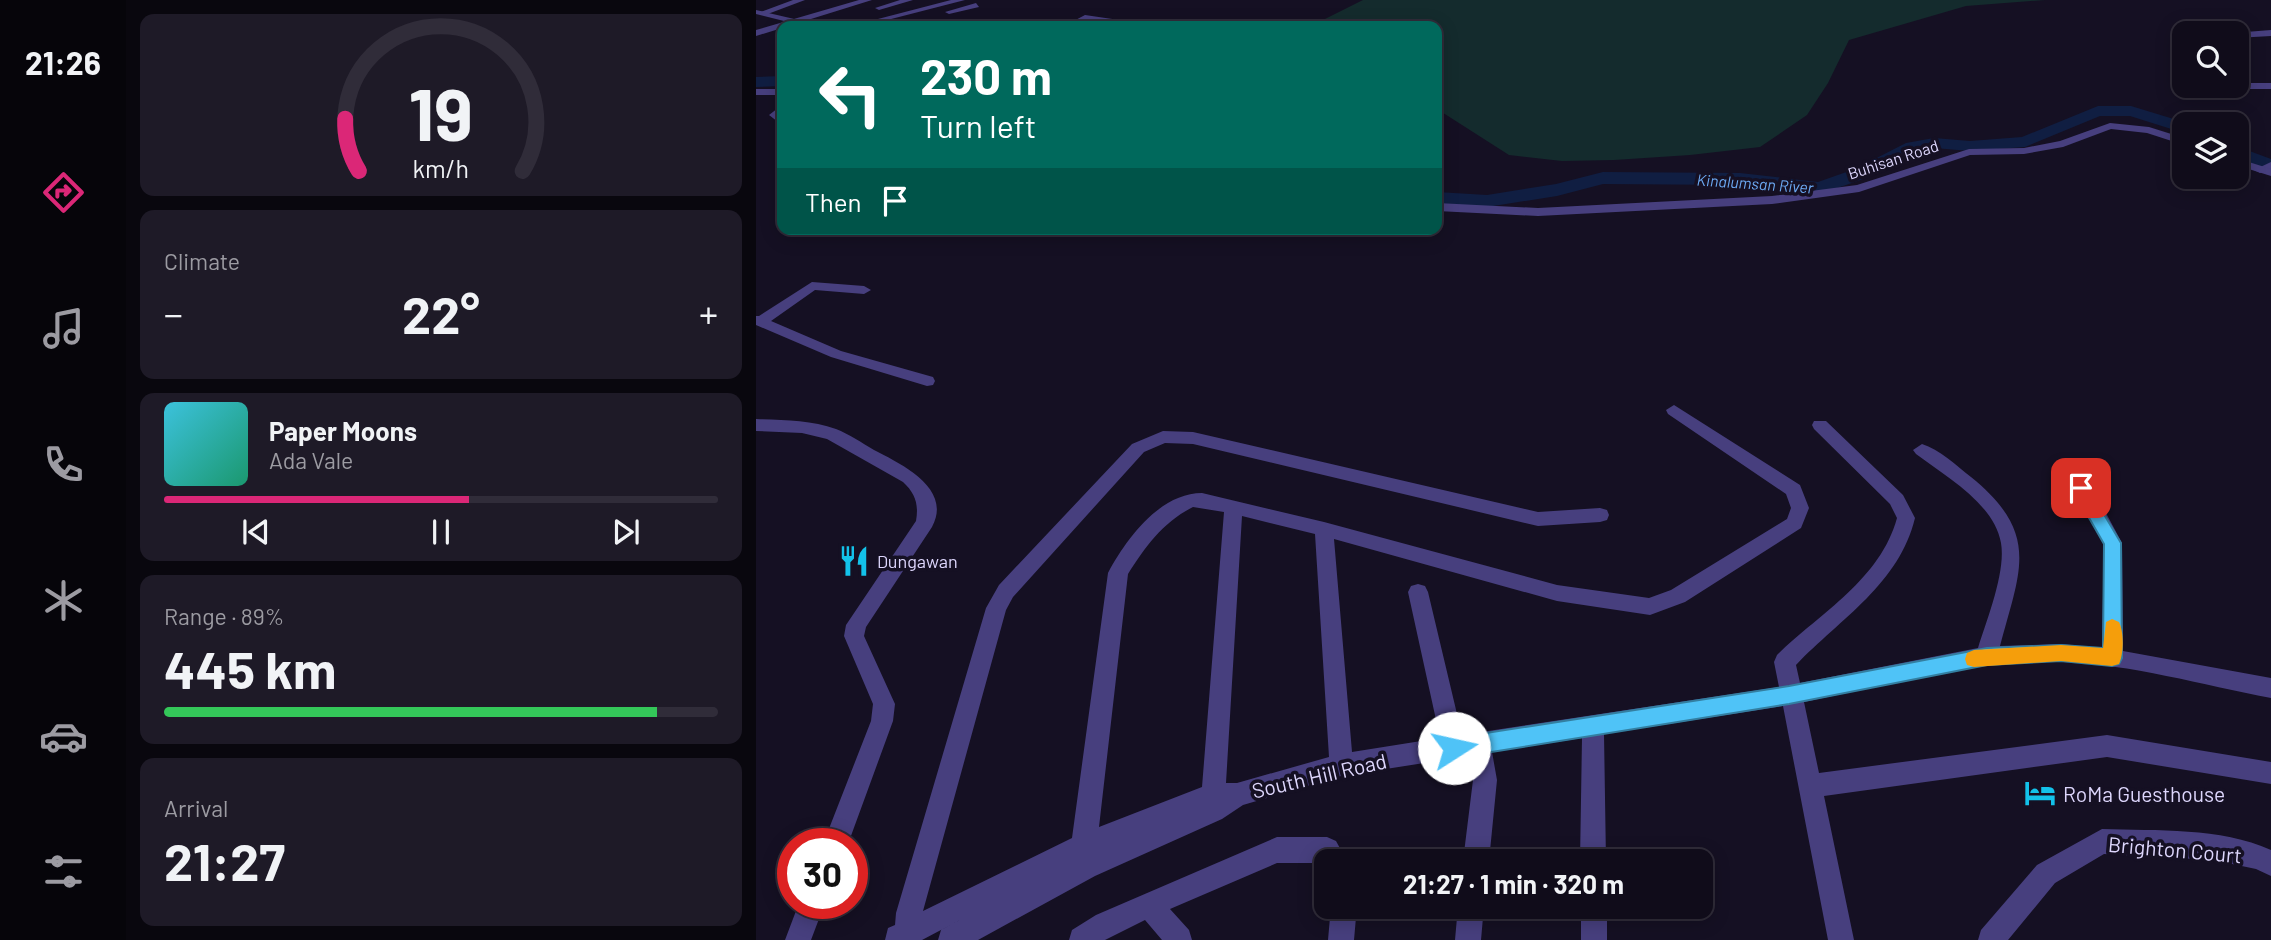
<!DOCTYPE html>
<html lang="en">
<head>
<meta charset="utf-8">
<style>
  body { margin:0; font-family:Barlow,sans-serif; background:#1e1a27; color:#f1f3f6; height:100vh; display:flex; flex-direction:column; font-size:26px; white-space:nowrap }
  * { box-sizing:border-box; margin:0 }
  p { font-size:23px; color:#9c9ba2 }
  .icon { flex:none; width:38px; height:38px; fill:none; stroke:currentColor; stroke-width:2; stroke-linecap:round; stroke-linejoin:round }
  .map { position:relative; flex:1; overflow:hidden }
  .panel { display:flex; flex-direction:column; gap:14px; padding:14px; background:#09070e; width:630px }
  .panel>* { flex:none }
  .banner { position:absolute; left:21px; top:21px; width:665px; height:214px; border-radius:14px; box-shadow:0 4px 18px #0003,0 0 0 2px #302c39; background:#00695c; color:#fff; overflow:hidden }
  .tools { position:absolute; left:1416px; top:21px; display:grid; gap:14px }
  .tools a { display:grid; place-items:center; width:77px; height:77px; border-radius:14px; background:#100c1a; box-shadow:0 4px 18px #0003,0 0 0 2px #302c39; font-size:35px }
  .speed { position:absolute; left:21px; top:828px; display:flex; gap:14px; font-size:35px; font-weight:700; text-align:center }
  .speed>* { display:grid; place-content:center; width:91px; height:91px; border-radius:50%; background:#100c1a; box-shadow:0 4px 18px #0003,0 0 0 2px #302c39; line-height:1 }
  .speed .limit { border:10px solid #d22; background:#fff; color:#111 }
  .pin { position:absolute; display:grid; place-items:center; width:60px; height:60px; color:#fff; margin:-30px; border-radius:14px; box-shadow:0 4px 10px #0006 }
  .me { position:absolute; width:77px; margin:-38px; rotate:80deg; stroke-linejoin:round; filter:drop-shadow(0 0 5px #0008) }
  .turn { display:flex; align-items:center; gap:24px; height:147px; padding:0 28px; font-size:32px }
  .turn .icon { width:91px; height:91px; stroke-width:2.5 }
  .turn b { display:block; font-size:49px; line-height:60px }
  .then { display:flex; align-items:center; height:66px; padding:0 28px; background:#0003; gap:14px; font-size:26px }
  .big { font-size:52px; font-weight:700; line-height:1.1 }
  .panel .card { flex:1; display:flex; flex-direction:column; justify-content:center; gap:10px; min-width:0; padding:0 24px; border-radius:14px; background:#1e1a27 }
  .panel .dial { align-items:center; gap:0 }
  .dial svg { height:182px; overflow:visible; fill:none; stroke:#302c39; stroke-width:7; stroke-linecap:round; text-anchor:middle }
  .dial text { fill:#f1f3f6; stroke:none }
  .song { display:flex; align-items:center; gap:21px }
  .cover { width:84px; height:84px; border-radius:10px; background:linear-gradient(135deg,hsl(190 70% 55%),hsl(160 70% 35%)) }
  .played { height:7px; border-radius:4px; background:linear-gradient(90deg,#db2777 55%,#302c39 55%) }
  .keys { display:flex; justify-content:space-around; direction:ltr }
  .heat { display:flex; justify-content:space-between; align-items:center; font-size:38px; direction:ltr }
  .charge { height:10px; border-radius:5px; background:linear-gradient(90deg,#34c759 89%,#302c39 0) }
  .trip { position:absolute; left:558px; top:849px; width:399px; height:70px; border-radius:14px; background:#100c1a; box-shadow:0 4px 18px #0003,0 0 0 2px #302c39; font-weight:700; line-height:70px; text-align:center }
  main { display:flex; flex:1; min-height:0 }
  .menu { display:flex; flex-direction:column; width:126px; justify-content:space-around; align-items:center; background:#06050a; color:#9c9ba2 }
  .menu .icon { width:49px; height:49px }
  .menu .on { color:#db2777 }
  .menu b { font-size:32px; color:#f1f3f6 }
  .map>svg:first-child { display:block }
</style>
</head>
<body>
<main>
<nav class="menu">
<b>21:26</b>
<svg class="icon on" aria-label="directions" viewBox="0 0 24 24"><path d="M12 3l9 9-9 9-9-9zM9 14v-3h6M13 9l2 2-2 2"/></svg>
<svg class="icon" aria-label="music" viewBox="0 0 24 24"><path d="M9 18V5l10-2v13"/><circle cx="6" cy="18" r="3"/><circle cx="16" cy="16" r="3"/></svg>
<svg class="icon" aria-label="phone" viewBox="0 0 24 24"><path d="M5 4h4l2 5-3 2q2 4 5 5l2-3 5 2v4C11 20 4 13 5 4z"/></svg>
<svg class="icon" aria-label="climate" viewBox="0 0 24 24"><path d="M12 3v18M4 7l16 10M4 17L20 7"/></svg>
<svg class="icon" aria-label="car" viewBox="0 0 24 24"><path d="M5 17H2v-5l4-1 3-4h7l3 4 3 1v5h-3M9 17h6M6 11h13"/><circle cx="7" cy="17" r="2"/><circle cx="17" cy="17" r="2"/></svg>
<svg class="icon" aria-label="filters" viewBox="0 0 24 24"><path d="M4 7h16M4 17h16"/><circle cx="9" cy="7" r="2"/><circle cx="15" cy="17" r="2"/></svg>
</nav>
<section class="panel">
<div class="card dial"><svg viewBox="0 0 100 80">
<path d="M14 69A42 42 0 1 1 86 69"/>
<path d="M14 69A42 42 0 0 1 8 46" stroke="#db2777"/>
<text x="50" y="56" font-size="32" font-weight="700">19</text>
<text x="50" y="72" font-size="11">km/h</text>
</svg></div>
<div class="card"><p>Climate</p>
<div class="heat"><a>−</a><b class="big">22°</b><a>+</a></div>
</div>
<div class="card">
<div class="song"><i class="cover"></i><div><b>Paper Moons</b><p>Ada Vale</p></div></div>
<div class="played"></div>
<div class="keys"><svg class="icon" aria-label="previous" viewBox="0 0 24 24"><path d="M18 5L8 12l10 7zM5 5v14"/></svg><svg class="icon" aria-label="pause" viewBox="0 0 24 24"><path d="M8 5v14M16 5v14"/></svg><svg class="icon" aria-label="next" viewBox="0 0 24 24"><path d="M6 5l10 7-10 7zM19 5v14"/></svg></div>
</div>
<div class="card"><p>Range · 89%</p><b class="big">445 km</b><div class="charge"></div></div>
<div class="card"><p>Arrival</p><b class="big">21:27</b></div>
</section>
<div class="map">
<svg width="1515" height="940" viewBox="0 0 1515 940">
  <rect width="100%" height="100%" fill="#151023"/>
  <path fill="#142b2d" d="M 607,0 L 1289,0 L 1210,6 L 1093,40 L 1072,83 L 1051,115 L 1004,147 L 934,155 L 858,160 L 806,161 L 753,155 L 681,109 L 681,26 L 555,26 Z"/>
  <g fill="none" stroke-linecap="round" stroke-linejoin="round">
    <path fill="#101e42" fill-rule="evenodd" d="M 26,76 L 26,86 L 0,87 L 0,77 Z
      M 1342,106 L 1375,106 L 1434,124 L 1428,124 L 1428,133 L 1374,116 L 1344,116 L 1269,147 L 1214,151 L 1178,148 L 1161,151 L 1113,177 L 1064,194 L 984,185 L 847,184 L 801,196 L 731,207 L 681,204 L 681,192 L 731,195 L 800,184 L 847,172 L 984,173 L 1062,182 L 1099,169 L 1150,143 L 1178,138 L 1214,141 L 1266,137 Z
      M 1480,146 L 1515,159 L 1515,171 L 1480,158 Z"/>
    <path fill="#473f7e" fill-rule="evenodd" d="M 37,0 L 49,0 L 9,15 L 2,13 Z
      M 103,0 L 116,0 L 0,36 L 0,30 Z
      M 144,0 L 157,0 L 123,10 L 119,8 Z
      M 195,0 L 209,0 L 108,26 L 95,26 Z
      M 220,3 L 223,7 L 193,14 L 189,12 Z
      M 329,15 L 370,21 L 374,24 L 368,26 L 330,21 L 322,26 L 312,24 Z
      M 1515,30 L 1515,36 L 1480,38 L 1480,33 L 1477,33 Z
      M 1427,40 L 1428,46 L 1424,45 L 1424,41 Z
      M 1480,83 L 1515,83 L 1515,89 L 1471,89 L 1466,86 L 1480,86 Z
      M 0,89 L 26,89 L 26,95 L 0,95 Z
      M 26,105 L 26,125 L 13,115 Z
      M 1515,162 L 1515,169 L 1504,173 L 1498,170 Z
      M 56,282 L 108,286 L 115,290 L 108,294 L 59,290 L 15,321 L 85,351 L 177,377 L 179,381 L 177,385 L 171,386 L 75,357 L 0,325 L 0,316 L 3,316 Z
      M 918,405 L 1044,485 L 1053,508 L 1045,528 L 929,602 L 894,615 L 801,601 L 578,539 L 596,752 L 684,738 L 652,592 L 655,586 L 662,584 L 669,586 L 672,592 L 706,735 L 1023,687 L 1018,662 L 1021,655 C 1064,613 1124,580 1141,518 L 1134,504 L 1058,429 L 1056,425 L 1058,421 L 1070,421 L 1147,495 L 1159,518 C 1143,584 1085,618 1040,665 L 1044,683 L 1222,648 C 1231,619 1250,572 1245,543 C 1238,503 1189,476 1160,454 L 1157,450 L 1166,444 C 1183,449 1201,466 1215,477 C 1285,534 1264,570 1244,646 L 1305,644 L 1346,648 L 1348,543 L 1330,509 L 1303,471 L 1312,465 L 1318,467 L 1343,500 L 1366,543 L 1367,651 L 1515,678 L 1515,698 C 1446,685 1375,664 1305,662 C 1219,659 1132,685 1048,702 L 1063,773 L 1351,735 L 1515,762 L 1515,784 L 1351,757 L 1068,796 L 1098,940 L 1072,940 L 1027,706 L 848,734 L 850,861 L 824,861 L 826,738 L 736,752 L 741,780 L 733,861 L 707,861 L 717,780 L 713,756 L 585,776 L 487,805 L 466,819 L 339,876 L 222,940 L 182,940 L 185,930 L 219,912 L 166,940 L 129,940 L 132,928 L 139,925 L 140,913 L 230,608 L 243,585 L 376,444 L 407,431 L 437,432 L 782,512 L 844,508 L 851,510 L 853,515 L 851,520 L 844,522 L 782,526 L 437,444 L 409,443 L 388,452 L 257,597 L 250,610 L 167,911 L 316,838 L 352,573 C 370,539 404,493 446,493 L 568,522 L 801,585 L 893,598 L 915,590 L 1031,519 L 1035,508 L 1030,494 L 912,414 L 910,410 ZM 437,507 L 468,512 L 446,787 L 343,827 L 372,574 C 389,547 407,522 437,507 ZM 486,516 L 559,534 L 573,757 L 481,783 L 470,783 Z
      M 0,419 C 27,420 55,420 80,429 C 93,434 106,443 118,450 C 145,464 197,488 176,527 L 110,627 L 108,636 L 139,704 L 137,721 L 92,844 L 67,844 L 115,721 L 117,704 L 88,636 L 90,625 L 160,521 C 163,504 159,493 147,482 L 71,439 L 46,433 L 0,431 Z
      M 1346,829 C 1401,831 1464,827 1515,850 L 1515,876 L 1500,869 L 1457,860 L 1348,854 L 1299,883 L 1252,940 L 1222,940 L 1225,930 L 1281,865 Z
      M 521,837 L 571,837 L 580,841 L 591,861 L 570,861 L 570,871 L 564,863 L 521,863 L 414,909 L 433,930 L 436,940 L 406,940 L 389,920 L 349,940 L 313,940 L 316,930 L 340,915 Z
      M 43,903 L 69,903 L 55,940 L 29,940 Z
      M 575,906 L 601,906 L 598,940 L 572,940 Z
      M 702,906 L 728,906 L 725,940 L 699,940 Z
      M 825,906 L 851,906 L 851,940 L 825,940 Z"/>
    <path fill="#473f7e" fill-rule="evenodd" d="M 0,10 L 60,24 L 61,26 L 48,26 L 0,14 Z
      M 1354,123 L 1393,127 L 1428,138 L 1428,145 L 1391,133 L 1355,129 L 1307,147 L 1268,154 L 1214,155 L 1103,192 L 1016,204 L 782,216 L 681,211 L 681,203 L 782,208 L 1016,196 L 1101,185 L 1213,149 L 1268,148 L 1304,141 Z
      M 1480,158 L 1515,169 L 1515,176 L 1480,165 Z"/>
  </g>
  <path fill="#4fc3f7" stroke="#337fa1" stroke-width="2" d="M 1325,482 L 1330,484 L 1365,543 L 1366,658 L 1363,664 L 1356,666 L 1305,661 L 1231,665 L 1033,704 L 698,758 L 690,755 L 687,748 L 690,741 L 698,738 L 1033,686 L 1231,648 L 1305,645 L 1347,648 L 1348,544 L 1316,488 Z"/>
  <path fill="#f59e0b" d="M 1356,619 L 1363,622 C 1368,632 1368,653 1363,664 L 1356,666 L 1305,661 L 1218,667 L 1211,665 L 1209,659 L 1211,653 L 1218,650 L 1305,645 L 1347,648 L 1350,622 Z"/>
  <defs>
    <symbol id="restaurant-bare" viewBox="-9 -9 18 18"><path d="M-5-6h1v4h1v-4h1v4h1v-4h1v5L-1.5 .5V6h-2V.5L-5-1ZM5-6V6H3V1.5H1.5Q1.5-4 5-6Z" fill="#13c2ea" stroke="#151023" stroke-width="2.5" paint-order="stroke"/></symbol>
    <symbol id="hotel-bare" viewBox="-9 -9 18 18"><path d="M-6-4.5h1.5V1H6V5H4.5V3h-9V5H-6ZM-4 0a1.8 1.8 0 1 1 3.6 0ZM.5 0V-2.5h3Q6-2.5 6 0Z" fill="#13c2ea" stroke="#151023" stroke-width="2.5" paint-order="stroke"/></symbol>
  </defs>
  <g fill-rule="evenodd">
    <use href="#restaurant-bare" x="76" y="539" width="44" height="44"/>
    <use href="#hotel-bare" x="1262" y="771" width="44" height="44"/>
  </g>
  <g text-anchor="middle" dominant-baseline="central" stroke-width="7" stroke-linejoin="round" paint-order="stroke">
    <g font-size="16" fill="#ddd6fc" stroke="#151023">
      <text transform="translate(1137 159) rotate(-18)">Buhisan Road</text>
    </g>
    <g font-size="16" font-style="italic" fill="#6ca9f3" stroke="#151023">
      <text transform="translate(999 183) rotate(4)">Kinalumsan River</text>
    </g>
    <g font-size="18" fill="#ddd6fc" stroke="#151023" text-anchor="start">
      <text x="121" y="561">Dungawan</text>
    </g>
    <g font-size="21" fill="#ddd6fc" stroke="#151023">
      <text transform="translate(563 775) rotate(-13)">South Hill Road</text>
      <text transform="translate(1419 849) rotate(5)">Brighton Court</text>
    </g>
    <g font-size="21" fill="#ddd6fc" stroke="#151023" text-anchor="start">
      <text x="1307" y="793">RoMa Guesthouse</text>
    </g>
  </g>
</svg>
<div class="tools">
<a><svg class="icon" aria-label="search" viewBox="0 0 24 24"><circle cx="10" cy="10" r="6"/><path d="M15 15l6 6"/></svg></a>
<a><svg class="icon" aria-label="layers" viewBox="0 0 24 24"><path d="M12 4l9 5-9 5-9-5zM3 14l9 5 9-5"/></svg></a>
</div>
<div class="speed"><div class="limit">30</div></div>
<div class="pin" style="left:1325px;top:488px;background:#d93025"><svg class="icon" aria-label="arrive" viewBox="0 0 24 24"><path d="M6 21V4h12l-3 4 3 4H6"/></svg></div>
<svg class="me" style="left:698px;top:748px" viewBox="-20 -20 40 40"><circle r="19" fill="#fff"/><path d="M0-13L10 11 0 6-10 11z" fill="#4fc3f7"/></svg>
<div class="trip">21:27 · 1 min · 320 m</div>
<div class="banner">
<div class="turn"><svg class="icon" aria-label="left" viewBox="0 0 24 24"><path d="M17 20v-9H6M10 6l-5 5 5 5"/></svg><div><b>230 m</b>Turn left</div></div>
<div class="then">Then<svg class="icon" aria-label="arrive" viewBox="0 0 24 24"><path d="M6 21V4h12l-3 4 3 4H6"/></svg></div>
</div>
</div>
</main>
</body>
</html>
